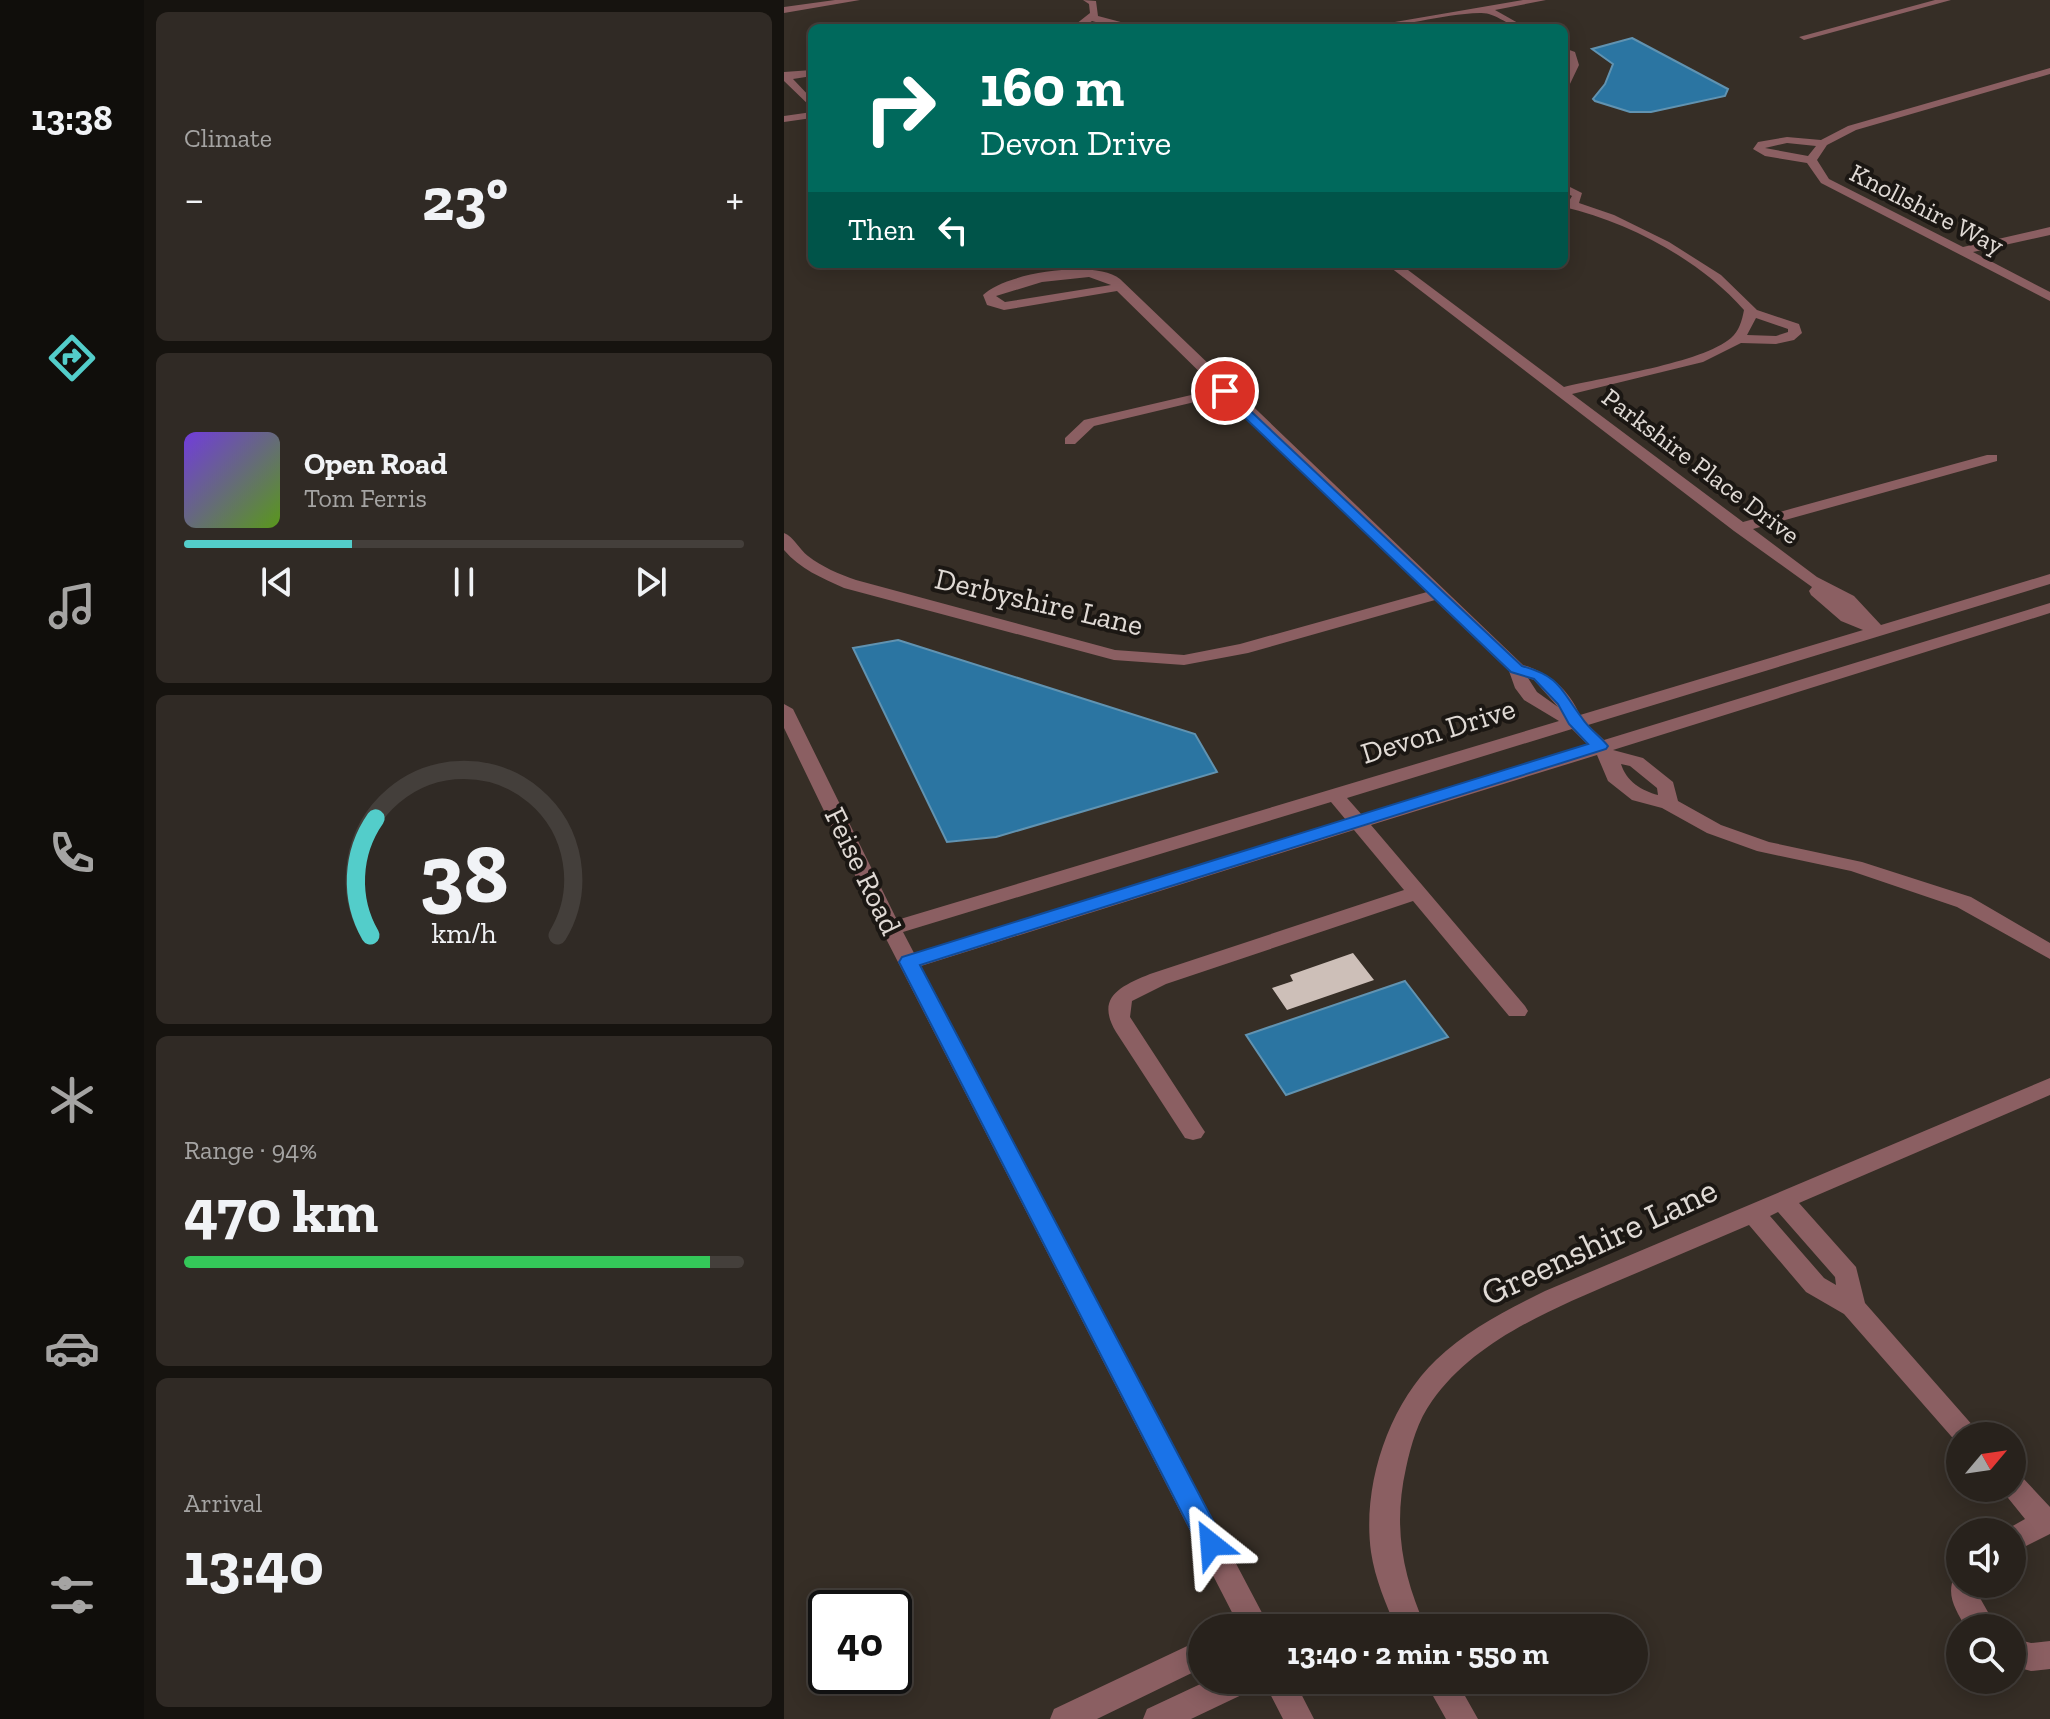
<!DOCTYPE html>
<html lang="en">
<head>
<meta charset="utf-8">
<style>
  body { margin:0; font-family:"Zilla Slab",serif; background:#302a25; color:#f1f3f6; height:100vh; display:flex; flex-direction:column; font-size:30px; white-space:nowrap }
  * { box-sizing:border-box; margin:0 }
  p { font-size:26px; color:#a5a4a3 }
  .icon { flex:none; width:44px; height:44px; fill:none; stroke:currentColor; stroke-width:2; stroke-linecap:round; stroke-linejoin:round }
  .map { position:relative; flex:1; overflow:hidden }
  .sheet { display:flex; flex-direction:column; gap:12px; padding:12px; background:#16130f; width:640px }
  .sheet>* { flex:none }
  .top-card { position:absolute; left:24px; top:24px; width:760px; height:244px; border-radius:12px; box-shadow:0 4px 20px #0003,0 0 0 2px #443f3b; background:#00695c; color:#fff; overflow:hidden }
  .needle { width:52px; rotate:61deg }
  .controls { position:absolute; left:1162px; top:1422px; display:grid; gap:16px }
  .controls a { display:grid; place-items:center; width:80px; height:80px; border-radius:50%; background:#28221c; box-shadow:0 4px 20px #0003,0 0 0 2px #443f3b; font-size:40px }
  .speed { position:absolute; left:24px; top:1590px; display:flex; gap:16px; font-size:40px; font-weight:700; text-align:center }
  .speed>* { display:grid; place-content:center; width:104px; height:104px; border-radius:50%; background:#28221c; box-shadow:0 4px 20px #0003,0 0 0 2px #443f3b; line-height:1 }
  .speed .limit { border:4px solid #111; border-radius:12px; background:#fff; color:#111 }
  .pin { position:absolute; display:grid; place-items:center; width:68px; height:68px; color:#fff; margin:-34px; border:4px solid #fff; border-radius:50%; box-shadow:0 2px 8px #0007 }
  .me { position:absolute; width:88px; margin:-44px; rotate:332deg; stroke-linejoin:round; filter:drop-shadow(0 0 6px #0008) }
  .turn { display:flex; align-items:center; gap:28px; height:168px; padding:0 40px; font-size:36px }
  .turn .icon { width:104px; height:104px; stroke-width:2.5 }
  .turn b { display:block; font-size:56px; line-height:68px }
  .then { display:flex; align-items:center; height:76px; padding:0 40px; background:#0003; gap:16px; font-size:30px }
  .big { font-size:60px; font-weight:800; line-height:1.1 }
  .sheet .widget { flex:1; display:flex; flex-direction:column; justify-content:center; gap:12px; min-width:0; padding:0 28px; border-radius:12px; background:#302a25 }
  .sheet .dial { align-items:center; gap:0 }
  .dial svg { height:208px; overflow:visible; fill:none; stroke:#443f3b; stroke-width:7; stroke-linecap:round; text-anchor:middle }
  .dial text { fill:#f1f3f6; stroke:none }
  .song { display:flex; align-items:center; gap:24px }
  .cover { width:96px; height:96px; border-radius:12px; background:linear-gradient(135deg,hsl(260 70% 55%),hsl(90 70% 35%)) }
  .played { height:8px; border-radius:4px; background:linear-gradient(90deg,#53cdca 30%,#443f3b 30%) }
  .keys { display:flex; justify-content:space-around; direction:ltr }
  .heat { display:flex; justify-content:space-between; align-items:center; font-size:44px; direction:ltr }
  .charge { height:12px; border-radius:6px; background:linear-gradient(90deg,#34c759 94%,#443f3b 0) }
  .trip { position:absolute; left:404px; top:1614px; width:460px; height:80px; border-radius:40px; background:#28221c; box-shadow:0 4px 20px #0003,0 0 0 2px #443f3b; font-weight:800; line-height:80px; text-align:center }
  main { display:flex; flex:1; min-height:0 }
  .dock { display:flex; flex-direction:column; width:144px; justify-content:space-around; align-items:center; background:#100e0b; color:#a5a4a3 }
  .dock .icon { width:56px; height:56px }
  .dock .active { color:#53cdca }
  .dock b { font-size:36px; color:#f1f3f6 }
  .map>svg:first-child { display:block }
</style>
</head>
<body>
<main>
<nav class="dock">
<b>13:38</b>
<svg class="icon active" aria-label="directions" viewBox="0 0 24 24"><path d="M12 3l9 9-9 9-9-9zM9 14v-3h6M13 9l2 2-2 2"/></svg>
<svg class="icon" aria-label="music" viewBox="0 0 24 24"><path d="M9 18V5l10-2v13"/><circle cx="6" cy="18" r="3"/><circle cx="16" cy="16" r="3"/></svg>
<svg class="icon" aria-label="phone" viewBox="0 0 24 24"><path d="M5 4h4l2 5-3 2q2 4 5 5l2-3 5 2v4C11 20 4 13 5 4z"/></svg>
<svg class="icon" aria-label="climate" viewBox="0 0 24 24"><path d="M12 3v18M4 7l16 10M4 17L20 7"/></svg>
<svg class="icon" aria-label="car" viewBox="0 0 24 24"><path d="M5 17H2v-5l4-1 3-4h7l3 4 3 1v5h-3M9 17h6M6 11h13"/><circle cx="7" cy="17" r="2"/><circle cx="17" cy="17" r="2"/></svg>
<svg class="icon" aria-label="filters" viewBox="0 0 24 24"><path d="M4 7h16M4 17h16"/><circle cx="9" cy="7" r="2"/><circle cx="15" cy="17" r="2"/></svg>
</nav>
<section class="sheet">
<div class="widget"><p>Climate</p>
<div class="heat"><a>−</a><b class="big">23°</b><a>+</a></div>
</div>
<div class="widget">
<div class="song"><i class="cover"></i><div><b>Open Road</b><p>Tom Ferris</p></div></div>
<div class="played"></div>
<div class="keys"><svg class="icon" aria-label="previous" viewBox="0 0 24 24"><path d="M18 5L8 12l10 7zM5 5v14"/></svg><svg class="icon" aria-label="pause" viewBox="0 0 24 24"><path d="M8 5v14M16 5v14"/></svg><svg class="icon" aria-label="next" viewBox="0 0 24 24"><path d="M6 5l10 7-10 7zM19 5v14"/></svg></div>
</div>
<div class="widget dial"><svg viewBox="0 0 100 80">
<path d="M14 69A42 42 0 1 1 86 69"/>
<path d="M14 69A42 42 0 0 1 16 24" stroke="#53cdca"/>
<text x="50" y="56" font-size="32" font-weight="700">38</text>
<text x="50" y="72" font-size="11">km/h</text>
</svg></div>
<div class="widget"><p>Range · 94%</p><b class="big">470 km</b><div class="charge"></div></div>
<div class="widget"><p>Arrival</p><b class="big">13:40</b></div>
</section>
<div class="map">
<svg width="1266" height="1719" viewBox="0 0 1266 1719">
  <rect width="100%" height="100%" fill="#362e26"/>
  <path fill="#2b75a2" stroke="#6193b1" stroke-width="2" d="M 848,38 L 944,89 L 941,96 L 867,112 L 846,112 L 811,101 L 809,99 L 821,84 L 829,64 L 808,49 Z
    M 114,640 L 411,734 L 433,772 L 212,837 L 163,842 L 69,648 Z
    M 621,981 L 664,1037 L 502,1095 L 462,1035 Z"/>
  <path fill="#cdbfb8" d="M 569,953 L 590,980 L 503,1010 L 488,988 L 509,981 L 506,975 Z"/>
  <g fill="none" stroke-linecap="round" stroke-linejoin="round">
    <path fill="#8b5f62" fill-rule="evenodd" d="M 51,0 L 76,0 L 0,13 L 0,7 Z
      M 299,0 L 312,1 L 314,16 L 348,25 L 334,28 L 308,21 L 298,28 L 287,28 L 306,13 L 305,4 Z
      M 739,0 L 762,0 L 711,10 L 743,28 C 725,28 712,12 696,13 C 656,14 617,28 576,28 Z
      M 1151,0 L 1167,0 L 1020,40 L 1015,37 Z
      M 780,48 L 791,52 L 795,65 L 785,86 L 780,89 L 780,75 L 785,65 Z
      M 1266,68 L 1266,74 L 1072,130 L 1043,145 L 1033,160 L 1045,179 L 1179,247 L 1266,227 L 1266,235 L 1189,252 L 1266,292 L 1266,301 L 1037,183 L 1023,163 L 981,156 L 969,149 L 974,142 L 1003,137 L 1037,140 L 1064,126 ZM 1003,143 L 1032,146 L 1024,156 L 981,148 Z
      M 28,70 L 28,76 L 9,79 L 28,99 L 28,108 L 0,81 L 0,72 Z
      M 28,112 L 28,118 L 0,122 L 0,116 Z
      M 780,184 L 798,193 L 795,203 L 830,215 L 885,242 L 937,275 L 973,310 L 1015,324 L 1018,333 L 1010,340 L 992,344 L 957,343 L 919,362 L 788,394 L 959,522 L 1203,455 L 1213,455 L 1213,461 L 969,529 L 1033,577 L 1070,596 L 1097,625 L 1266,574 L 1266,584 L 804,725 L 820,740 L 1266,603 L 1266,613 L 829,750 L 859,758 L 889,782 L 894,801 L 937,825 L 985,842 L 1078,862 L 1187,897 L 1266,943 L 1266,959 L 1173,907 L 1067,871 L 973,851 L 923,833 L 878,808 L 848,800 L 824,781 L 813,755 L 587,825 L 741,1006 L 744,1011 L 741,1016 L 725,1016 L 629,901 L 382,984 L 348,1001 L 346,1017 L 417,1126 L 421,1132 L 417,1138 L 409,1140 L 401,1138 L 332,1032 C 311,997 337,986 366,974 L 620,890 L 570,830 L 137,966 L 486,1628 L 456,1628 L 97,929 L 0,728 L 0,704 L 9,709 L 113,920 L 775,721 L 740,700 L 731,688 L 725,671 L 651,600 L 464,653 L 400,665 L 330,660 L 60,588 C 38,578 16,569 0,550 L 0,533 C 10,537 15,549 24,556 C 38,567 55,574 72,580 L 331,650 L 400,655 L 456,644 L 643,592 L 440,395 L 310,426 L 291,444 L 281,444 L 281,438 L 300,420 L 433,389 L 333,291 L 220,310 L 203,305 L 199,295 C 221,273 310,259 336,279 L 739,665 C 766,673 784,689 796,715 L 1079,630 L 1057,621 L 1027,595 L 1025,591 L 1028,587 L 950,531 L 602,264 L 616,264 L 780,387 C 820,377 918,363 947,338 C 955,331 958,321 960,310 C 916,260 845,222 780,207 L 780,199 L 785,201 L 788,196 L 780,192 ZM 305,277 L 327,285 L 221,302 L 212,296 L 258,282 ZM 972,318 L 1004,329 L 1004,332 L 992,336 L 963,335 ZM 744,678 L 750,680 L 774,707 L 753,692 ZM 788,729 L 804,745 L 578,815 L 563,798 ZM 837,764 L 846,766 L 873,788 L 874,795 C 858,791 842,781 837,764 ZM 547,802 L 562,820 L 130,953 L 119,932 Z
      M 1266,1078 L 1266,1095 L 1015,1203 L 1072,1267 L 1081,1303 L 1198,1436 L 1176,1436 L 1174,1444 L 1060,1314 L 1022,1292 L 965,1225 C 922,1243 879,1262 836,1280 C 769,1309 692,1339 648,1401 C 634,1420 627,1445 622,1468 C 609,1526 618,1574 642,1628 L 612,1628 C 602,1604 591,1579 587,1552 C 578,1486 604,1406 652,1360 C 683,1330 722,1310 761,1291 ZM 994,1212 L 1051,1277 L 1052,1285 L 1040,1278 L 986,1216 Z
      M 1228,1473 L 1238,1477 L 1266,1507 L 1266,1534 L 1228,1553 L 1228,1532 L 1218,1532 L 1241,1519 L 1216,1488 L 1228,1488 Z
      M 1176,1573 L 1176,1584 L 1196,1584 L 1196,1598 L 1213,1628 L 1182,1628 C 1172,1610 1161,1595 1171,1575 Z
      M 1228,1638 L 1247,1643 L 1266,1641 L 1266,1669 L 1247,1671 L 1228,1666 Z
      M 418,1639 L 418,1668 L 313,1719 L 266,1719 L 270,1709 Z
      M 425,1680 L 472,1680 L 468,1690 L 407,1719 L 359,1719 L 363,1709 Z
      M 479,1680 L 510,1680 L 530,1719 L 499,1719 Z
      M 640,1680 L 672,1680 L 694,1719 L 662,1719 Z"/>
  </g>
  <path fill="#1a73e8" stroke="#114b97" stroke-width="2" d="M 441,387 L 738,666 C 777,677 776,689 798,718 C 805,729 816,736 824,746 L 822,749 L 136,965 L 437,1536 L 440,1544 L 437,1552 L 427,1556 L 418,1552 L 115,962 L 118,957 L 804,744 L 785,724 L 774,704 L 750,679 L 727,672 L 436,394 L 435,391 Z"/>
  <g text-anchor="middle" dominant-baseline="central" stroke-width="8" stroke-linejoin="round" paint-order="stroke">
    <g font-size="26" fill="#e0dad5" stroke="#1b1713">
      <text transform="translate(1143 209) rotate(27)">Knollshire Way</text>
      <text transform="translate(917 466) rotate(37)">Parkshire Place Drive</text>
    </g>
    <g font-size="30" fill="#e0dad5" stroke="#1b1713">
      <text transform="translate(255 602) rotate(13)">Derbyshire Lane</text>
      <text transform="translate(654 731) rotate(-17)">Devon Drive</text>
      <text transform="translate(79 871) rotate(64)">Feise Road</text>
    </g>
    <g font-size="36" fill="#e0dad5" stroke="#1b1713">
      <text transform="translate(815 1241) rotate(-25)">Greenshire Lane</text>
    </g>
  </g>
</svg>
<div class="controls">
<a><svg class="needle" viewBox="-14 -14 28 28"><path d="M0-13l5 13h-10z" fill="#e53935"/><path d="M0 13l5-13h-10z" fill="#a5a4a3"/></svg></a>
<a><svg class="icon" aria-label="sound" viewBox="0 0 24 24"><path d="M4 9h4l5-4v14l-5-4H4zM17 9q2 3 0 6"/></svg></a>
<a><svg class="icon" aria-label="search" viewBox="0 0 24 24"><circle cx="10" cy="10" r="6"/><path d="M15 15l6 6"/></svg></a>
</div>
<div class="speed"><div class="limit">40</div></div>
<div class="pin" style="left:441px;top:391px;background:#d93025"><svg class="icon" aria-label="arrive" viewBox="0 0 24 24"><path d="M6 21V4h12l-3 4 3 4H6"/></svg></div>
<svg class="me" style="left:427px;top:1544px" viewBox="-20 -20 40 40"><path d="M0-17L14 15 0 8-14 15z" fill="#1a73e8" stroke="#fff" stroke-width="4"/></svg>
<div class="trip">13:40 · 2 min · 550 m</div>
<div class="top-card">
<div class="turn"><svg class="icon" aria-label="right" viewBox="0 0 24 24"><path d="M7 20v-9h11M14 6l5 5-5 5"/></svg><div><b>160 m</b>Devon Drive</div></div>
<div class="then">Then<svg class="icon" aria-label="left" viewBox="0 0 24 24"><path d="M17 20v-9H6M10 6l-5 5 5 5"/></svg></div>
</div>
</div>
</main>
</body>
</html>
